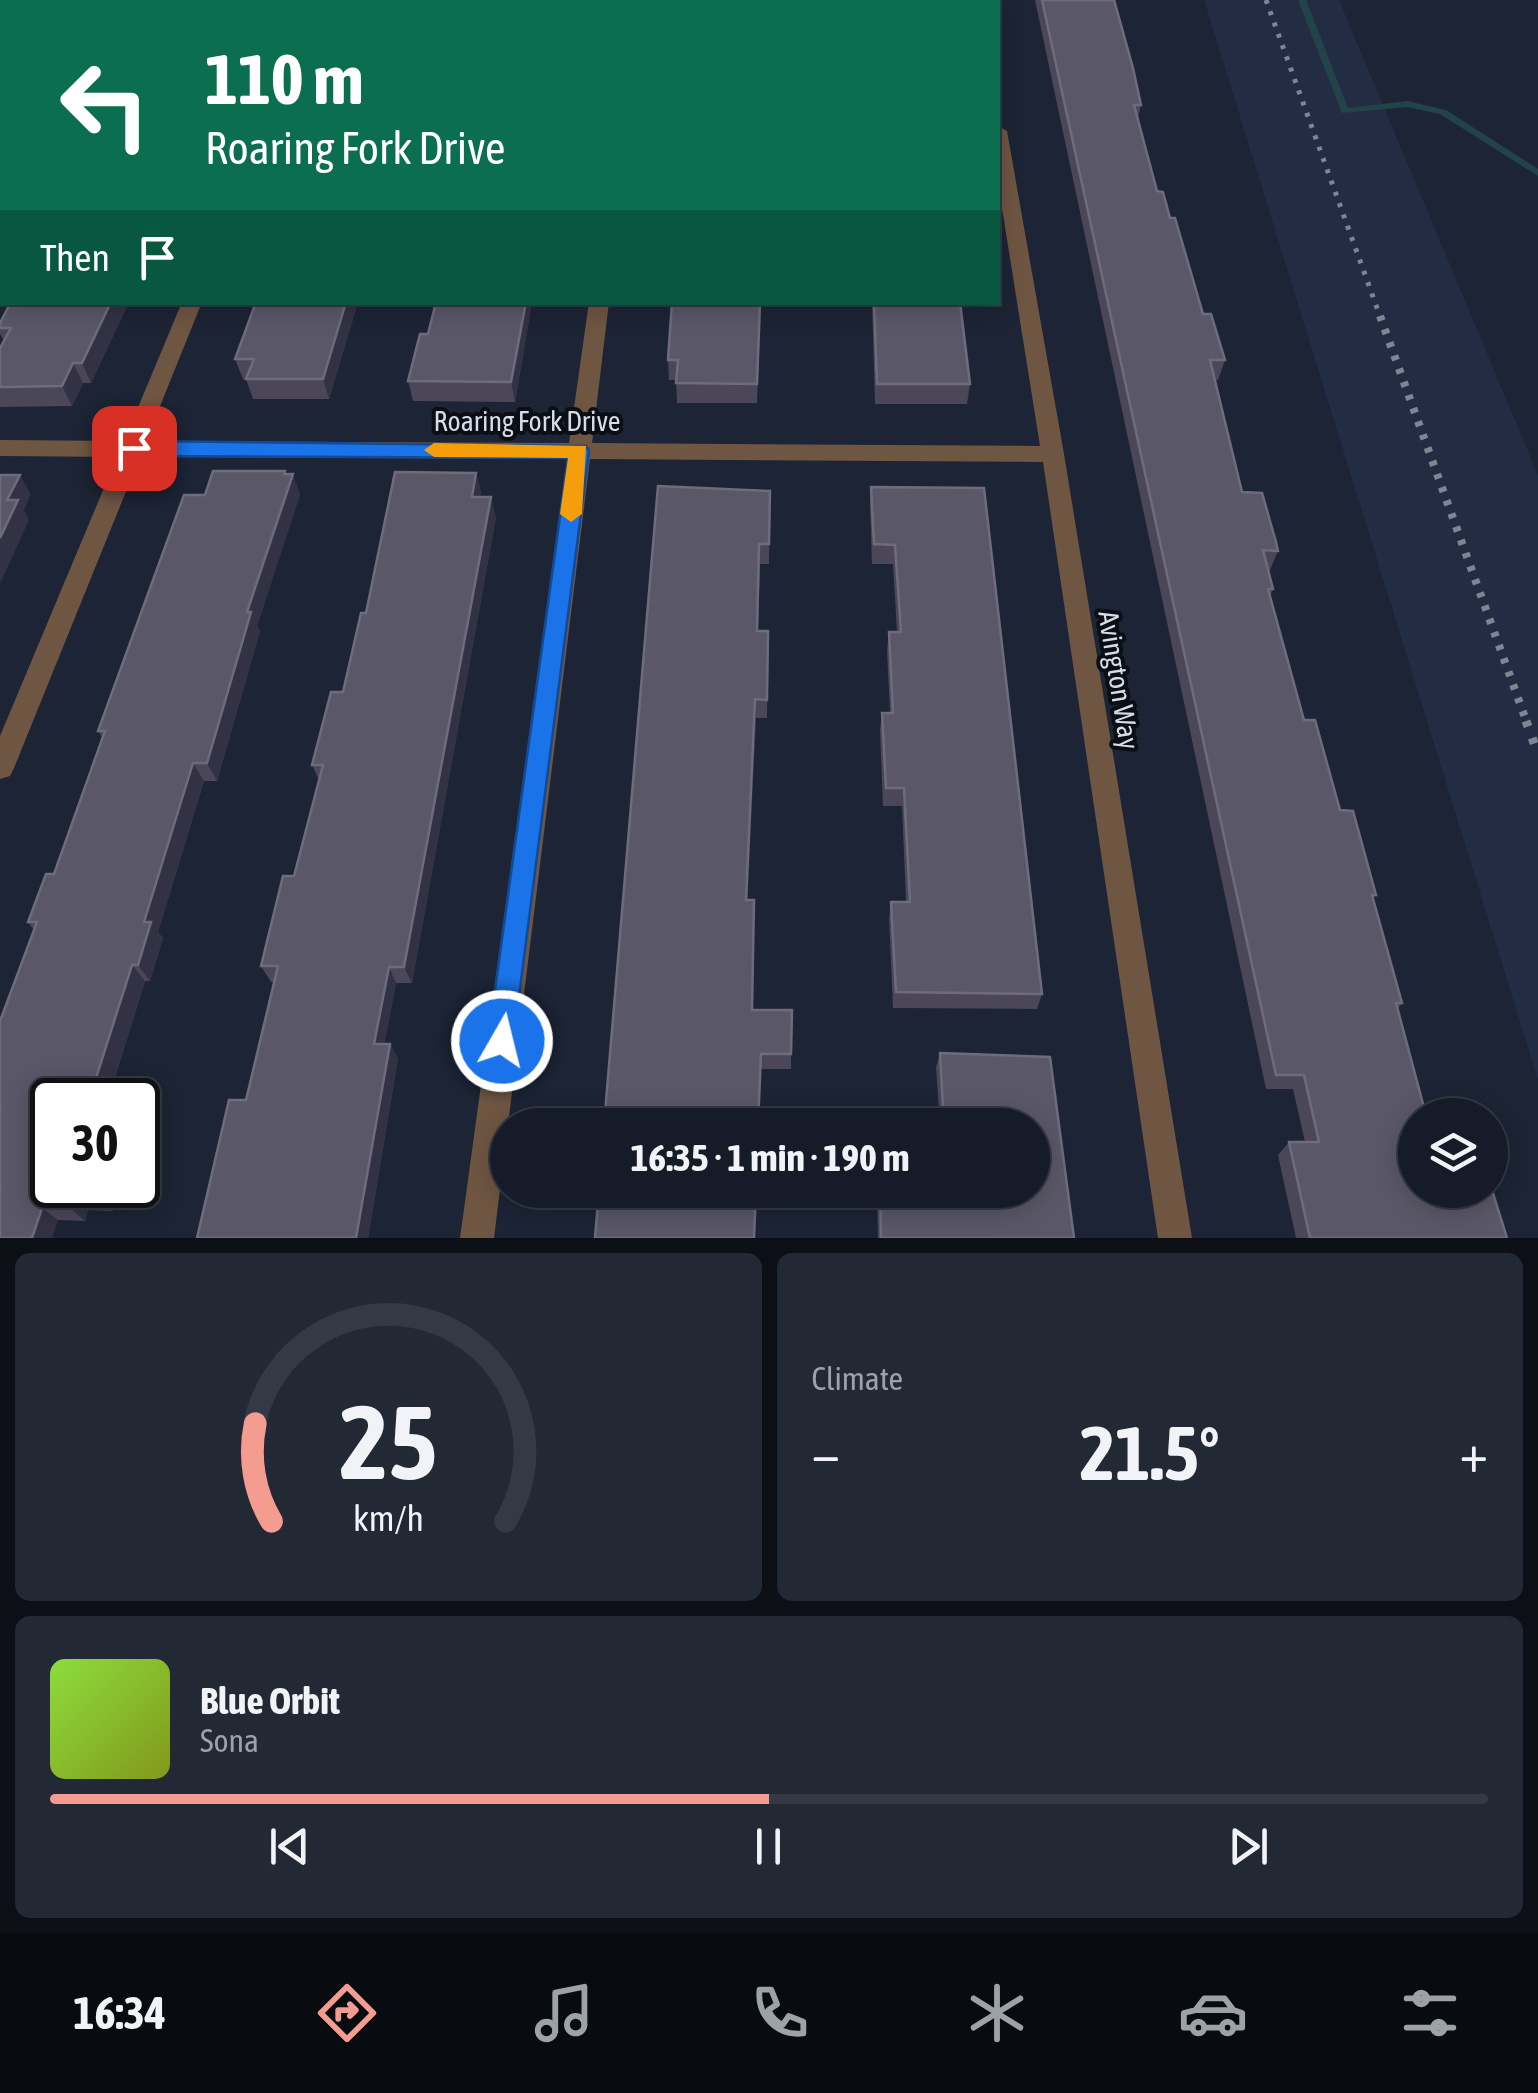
<!DOCTYPE html>
<html lang="en">
<head>
<meta charset="utf-8">
<style>
  body { margin:0; font-family:"Asap Condensed",sans-serif; background:#222834; color:#f1f3f6; height:100vh; display:flex; flex-direction:column; font-size:38px; white-space:nowrap }
  * { box-sizing:border-box; margin:0 }
  p { font-size:32px; color:#9da1a8 }
  .icon { flex:none; width:55px; height:55px; fill:none; stroke:currentColor; stroke-width:2; stroke-linecap:round; stroke-linejoin:round }
  .map { position:relative; height:1238px; overflow:hidden }
  .panel { display:flex; flex-direction:column; gap:15px; padding:15px; background:#0c0f16; flex:1 }
  .panel>* { flex:none }
  .guide { position:absolute; left:0px; top:0px; width:1000px; height:305px; box-shadow:0 5px 25px #0003,0 0 0 2px #343945; background:#0b6e4f; color:#fff; overflow:hidden }
  .controls { position:absolute; left:1398px; top:1098px; display:grid; gap:20px }
  .controls a { display:grid; place-items:center; width:110px; height:110px; border-radius:50%; background:#151b28; box-shadow:0 5px 25px #0003,0 0 0 2px #343945; font-size:50px }
  .speed { position:absolute; left:30px; top:1078px; display:flex; gap:20px; font-size:50px; font-weight:700; text-align:center }
  .speed>* { display:grid; place-content:center; width:130px; height:130px; border-radius:50%; background:#151b28; box-shadow:0 5px 25px #0003,0 0 0 2px #343945; line-height:1 }
  .speed .limit { border:5px solid #111; border-radius:15px; background:#fff; color:#111 }
  .pin { position:absolute; display:grid; place-items:center; width:85px; height:85px; color:#fff; margin:-42px; border-radius:20px; box-shadow:0 5px 15px #0006 }
  .me { position:absolute; width:110px; margin:-55px; rotate:8deg; stroke-linejoin:round; filter:drop-shadow(0 0 8px #0008) }
  .turn { display:flex; align-items:center; gap:35px; height:210px; padding:0 40px; font-size:45px }
  .turn .icon { width:130px; height:130px; stroke-width:2.5 }
  .turn b { display:block; font-size:70px; line-height:85px }
  .then { display:flex; align-items:center; height:95px; padding:0 40px; background:#0003; gap:20px; font-size:38px }
  .big { font-size:75px; font-weight:700; line-height:1.1 }
  .panel .widget { flex:1; display:flex; flex-direction:column; justify-content:center; gap:15px; min-width:0; padding:0 35px; border-radius:15px; background:#222834 }
  .panel .dial { align-items:center; gap:0 }
  .dial svg { height:260px; overflow:visible; fill:none; stroke:#343945; stroke-width:7; stroke-linecap:round; text-anchor:middle }
  .dial text { fill:#f1f3f6; stroke:none }
  .song { display:flex; align-items:center; gap:30px }
  .cover { width:120px; height:120px; border-radius:15px; background:linear-gradient(135deg,hsl(90 70% 55%),hsl(70 70% 35%)) }
  .played { height:10px; border-radius:5px; background:linear-gradient(90deg,#f59c90 50%,#343945 50%) }
  .keys { display:flex; justify-content:space-around; direction:ltr }
  .heat { display:flex; justify-content:space-between; align-items:center; font-size:55px; direction:ltr }
  .panel .tiles { flex:1; display:grid; gap:15px; grid-template-columns:1fr 1fr }
  .widget:last-child { grid-column:span 2 }
  .trip { position:absolute; left:490px; top:1108px; width:560px; height:100px; border-radius:50px; background:#151b28; box-shadow:0 5px 25px #0003,0 0 0 2px #343945; font-weight:700; line-height:100px; text-align:center }
  .menu { display:flex; height:160px; justify-content:space-around; align-items:center; background:#080b10; color:#9da1a8 }
  .menu .icon { width:70px; height:70px }
  .menu .active { color:#f59c90 }
  .menu b { font-size:45px; color:#f1f3f6 }
  .map>svg:first-child { display:block }
</style>
</head>
<body>
<div class="map">
<svg width="1538" height="1238" viewBox="0 0 1538 1238">
  <rect width="100%" height="100%" fill="#1c2435"/>
  <path fill="#222d43" d="M 1204,0 L 1339,0 L 1538,475 L 1538,1080 Z"/>
  <g fill="none" stroke-linecap="round" stroke-linejoin="round">
    <path fill="#22434a" fill-rule="evenodd" d="M 1298,0 L 1306,0 L 1348,108 L 1407,101 L 1446,110 L 1538,169 L 1538,176 L 1440,114 L 1407,107 L 1342,113 Z"/>
    <path fill="#6f5642" fill-rule="evenodd" d="M 632,0 L 648,0 L 648,2 L 632,2 Z
      M 969,0 L 985,0 L 985,2 L 969,2 Z
      M 998,126 L 1007,131 L 1064,454 L 1192,1238 L 1158,1238 L 1043,462 L 590,459 L 494,1238 L 460,1238 L 567,459 L 140,457 L 14,768 L 10,776 L 0,779 L 0,736 L 117,457 L 0,456 L 0,440 L 124,441 L 182,302 L 202,302 L 146,441 L 569,443 L 589,302 L 609,302 L 592,443 L 1040,446 L 998,183 Z"/>
    <path stroke="#7e8593" stroke-width="5" stroke-dasharray="4 8" stroke-linecap="butt" d="M 1266,0 L 1381,319"/>
    <path stroke="#7e8593" stroke-width="8" stroke-dasharray="5 9" stroke-linecap="butt" d="M 1380,316 L 1527,723"/>
    <path stroke="#7e8593" stroke-width="9" stroke-dasharray="6 12" stroke-linecap="butt" d="M 1526,721 L 1538,754"/>
  </g>
  <path fill="#4c4659" d="M 1035,0 L 1114,0 L 1141,105 L 1138,118 L 1157,191 L 1170,218 L 1203,314 L 1225,360 L 1218,380 L 1215,380 L 1242,492 L 1278,551 L 1270,570 L 1268,570 L 1273,589 L 1270,596 L 1304,720 L 1376,895 L 1373,899 L 1402,1003 L 1398,1009 L 1415,1190 L 1507,1238 L 1296,1238 L 1278,1155 L 1289,1142 L 1305,1142 L 1293,1089 L 1266,1089 Z
    M 11,302 L 129,302 L 91,383 L 83,383 L 72,406 L 0,407 L 0,348 L 4,341 L 0,334 L 0,323 Z
    M 256,302 L 358,302 L 329,399 L 253,399 L 246,379 L 243,379 L 235,359 Z
    M 436,302 L 532,302 L 515,402 L 413,401 L 408,381 L 428,334 Z
    M 761,302 L 757,403 L 677,403 L 676,380 L 669,380 L 668,360 Z
    M 872,302 L 960,302 L 970,384 L 967,404 L 875,404 Z
    M 285,471 L 300,494 L 257,626 L 260,631 L 217,781 L 204,781 L 158,932 L 163,938 L 150,981 L 145,981 L 108,1100 L 52,1100 L 52,1185 L 121,1185 L 113,1211 L 88,1210 L 85,1221 L 58,1220 L 0,1238 L 34,930 L 28,922 L 54,874 L 102,737 L 98,731 L 205,495 Z
    M 476,473 L 481,493 L 480,497 L 496,517 L 412,983 L 396,983 L 384,1044 L 390,1044 L 398,1059 L 368,1238 L 197,1238 L 246,1100 L 275,982 L 271,982 L 261,966 L 294,876 L 319,780 L 312,765 L 343,692 L 366,613 Z
    M 871,487 L 984,488 L 1042,994 L 1037,1009 L 893,1008 L 889,918 L 891,902 L 906,902 L 902,806 L 883,806 L 880,731 L 882,713 L 890,713 L 887,651 L 889,632 L 897,632 L 893,564 L 872,564 L 870,506 Z
    M 770,491 L 769,564 L 760,564 L 758,631 L 768,631 L 767,718 L 756,718 L 747,900 L 752,1010 L 791,1054 L 791,1069 L 761,1069 L 604,1125 Z
    M 940,1053 L 1050,1057 L 1074,1238 L 878,1238 L 877,1190 L 1032,1190 L 1032,1125 L 940,1125 L 936,1067 Z"/>
  <path fill="#323244" d="M 230,0 L 244,0 L 243,2 L 228,2 Z
    M 2,196 L 2,235 L 0,240 L 0,200 Z
    M 111,302 L 129,302 L 91,383 L 82,363 Z
    M 346,302 L 358,302 L 329,399 L 323,379 Z
    M 526,302 L 532,302 L 515,402 L 511,382 Z
    M 73,363 L 83,383 L 72,406 L 62,386 Z
    M 285,471 L 290,484 L 293,474 L 300,494 L 257,626 L 260,631 L 217,781 L 207,763 Z
    M 476,473 L 481,493 L 476,516 L 472,497 Z
    M 20,475 L 31,494 L 24,510 L 29,520 L 0,584 L 0,538 L 7,500 Z
    M 491,497 L 496,517 L 412,983 L 404,967 Z
    M 755,699 L 756,718 L 747,917 L 746,900 Z
    M 193,763 L 204,781 L 158,932 L 163,938 L 150,981 L 138,965 L 144,922 Z
    M 132,965 L 145,981 L 108,1100 L 89,1100 Z
    M 389,967 L 396,983 L 382,1059 L 374,1044 Z
    M 390,1044 L 398,1059 L 368,1238 L 356,1238 Z
    M 103,1185 L 121,1185 L 113,1211 L 99,1198 Z
    M 73,1197 L 88,1210 L 85,1221 L 70,1208 Z
    M 42,1208 L 58,1220 L 52,1238 L 32,1238 Z"/>
  <path fill="#5a5768" stroke="#6e6c7c" stroke-width="2.5" d="M 25,0 L 230,0 L 228,2 L 24,2 Z
    M 348,0 L 418,0 L 418,2 L 347,2 Z
    M 503,0 L 581,0 L 581,2 L 502,2 Z
    M 697,0 L 766,0 L 766,2 L 697,2 Z
    M 856,0 L 926,0 L 926,2 L 856,2 Z
    M 1042,0 L 1114,0 L 1133,68 L 1141,105 L 1134,105 L 1157,191 L 1163,192 L 1170,218 L 1175,218 L 1203,314 L 1211,314 L 1225,360 L 1210,360 L 1242,492 L 1262,493 L 1276,542 L 1278,551 L 1263,550 L 1273,589 L 1268,589 L 1304,720 L 1315,720 L 1340,810 L 1353,811 L 1376,895 L 1372,895 L 1402,1003 L 1396,1003 L 1426,1115 L 1415,1115 L 1415,1190 L 1492,1190 L 1507,1238 L 1310,1238 L 1289,1142 L 1319,1142 L 1304,1075 L 1276,1075 Z
    M 2,38 L 2,196 L 0,200 L 0,42 Z
    M 11,302 L 111,302 L 82,363 L 73,363 L 62,386 L 0,387 L 0,348 L 11,328 L 0,328 L 0,323 Z
    M 256,302 L 346,302 L 323,379 L 246,379 L 254,359 L 235,359 Z
    M 436,302 L 526,302 L 511,382 L 408,381 L 420,334 L 428,334 Z
    M 672,302 L 760,302 L 757,384 L 676,383 L 678,360 L 668,360 Z
    M 874,302 L 960,302 L 970,384 L 877,384 Z
    M 213,471 L 285,471 L 284,474 L 293,474 L 247,612 L 251,612 L 207,763 L 193,763 L 144,922 L 151,922 L 138,965 L 132,965 L 89,1100 L 52,1100 L 52,1185 L 103,1185 L 99,1198 L 73,1197 L 70,1208 L 42,1208 L 32,1238 L 0,1238 L 0,1021 L 37,922 L 28,922 L 46,874 L 54,874 L 105,731 L 98,731 L 184,495 L 205,495 Z
    M 395,472 L 476,473 L 472,497 L 491,497 L 404,967 L 389,967 L 374,1044 L 390,1044 L 356,1238 L 197,1238 L 229,1100 L 246,1100 L 278,966 L 261,966 L 283,876 L 294,876 L 323,765 L 312,765 L 331,692 L 343,692 L 361,613 L 366,613 Z
    M 0,475 L 20,475 L 7,500 L 18,500 L 0,538 Z
    M 658,486 L 770,491 L 769,544 L 759,544 L 757,631 L 768,631 L 767,700 L 755,699 L 746,900 L 754,900 L 752,1010 L 792,1010 L 791,1054 L 761,1054 L 758,1125 L 604,1125 Z
    M 871,487 L 984,488 L 1042,994 L 896,992 L 891,902 L 910,902 L 904,788 L 886,788 L 882,713 L 893,713 L 889,632 L 901,632 L 895,545 L 874,544 Z
    M 940,1053 L 1050,1057 L 1074,1238 L 881,1238 L 880,1190 L 1032,1190 L 1032,1125 L 944,1125 Z
    M 599,1190 L 756,1190 L 754,1238 L 595,1238 Z"/>
  <path fill="#1a73e8" stroke="#114b97" stroke-width="2.5" d="M 134,441 L 586,446 L 589,451 L 512,1051 L 502,1055 L 492,1051 L 488,1041 L 568,458 L 134,456 L 123,448 Z"/>
  <path fill="#f59e0b" d="M 434,443 L 586,446 L 582,514 L 571,522 L 560,514 L 568,458 L 434,457 L 424,450 Z"/>
  <g text-anchor="middle" dominant-baseline="central" stroke-width="8" stroke-linejoin="round" paint-order="stroke">
    <g font-size="28" fill="#d7dde8" stroke="#0a0e15">
      <text x="527" y="421">Roaring Fork Drive</text>
      <text transform="translate(1119 680) rotate(81)">Avington Way</text>
    </g>
  </g>
</svg>
<div class="controls">
<a><svg class="icon" aria-label="layers" viewBox="0 0 24 24"><path d="M12 4l9 5-9 5-9-5zM3 14l9 5 9-5"/></svg></a>
</div>
<div class="speed"><div class="limit">30</div></div>
<div class="pin" style="left:134px;top:448px;background:#d93025"><svg class="icon" aria-label="arrive" viewBox="0 0 24 24"><path d="M6 21V4h12l-3 4 3 4H6"/></svg></div>
<svg class="me" style="left:502px;top:1041px" viewBox="-20 -20 40 40"><circle r="17" fill="#1a73e8" stroke="#fff" stroke-width="3"/><path d="M0-11L8 9 0 5-8 9z" fill="#fff"/></svg>
<div class="trip">16:35 · 1 min · 190 m</div>
<div class="guide">
<div class="turn"><svg class="icon" aria-label="left" viewBox="0 0 24 24"><path d="M17 20v-9H6M10 6l-5 5 5 5"/></svg><div><b>110 m</b>Roaring Fork Drive</div></div>
<div class="then">Then<svg class="icon" aria-label="arrive" viewBox="0 0 24 24"><path d="M6 21V4h12l-3 4 3 4H6"/></svg></div>
</div>
</div>
<section class="panel">
<div class="tiles">
<div class="widget dial"><svg viewBox="0 0 100 80">
<path d="M14 69A42 42 0 1 1 86 69"/>
<path d="M14 69A42 42 0 0 1 9 39" stroke="#f59c90"/>
<text x="50" y="56" font-size="32" font-weight="700">25</text>
<text x="50" y="72" font-size="11">km/h</text>
</svg></div>
<div class="widget"><p>Climate</p>
<div class="heat"><a>−</a><b class="big">21.5°</b><a>+</a></div>
</div>
<div class="widget">
<div class="song"><i class="cover"></i><div><b>Blue Orbit</b><p>Sona</p></div></div>
<div class="played"></div>
<div class="keys"><svg class="icon" aria-label="previous" viewBox="0 0 24 24"><path d="M18 5L8 12l10 7zM5 5v14"/></svg><svg class="icon" aria-label="pause" viewBox="0 0 24 24"><path d="M8 5v14M16 5v14"/></svg><svg class="icon" aria-label="next" viewBox="0 0 24 24"><path d="M6 5l10 7-10 7zM19 5v14"/></svg></div>
</div>
</div>
</section>
<nav class="menu">
<b>16:34</b>
<svg class="icon active" aria-label="directions" viewBox="0 0 24 24"><path d="M12 3l9 9-9 9-9-9zM9 14v-3h6M13 9l2 2-2 2"/></svg>
<svg class="icon" aria-label="music" viewBox="0 0 24 24"><path d="M9 18V5l10-2v13"/><circle cx="6" cy="18" r="3"/><circle cx="16" cy="16" r="3"/></svg>
<svg class="icon" aria-label="phone" viewBox="0 0 24 24"><path d="M5 4h4l2 5-3 2q2 4 5 5l2-3 5 2v4C11 20 4 13 5 4z"/></svg>
<svg class="icon" aria-label="climate" viewBox="0 0 24 24"><path d="M12 3v18M4 7l16 10M4 17L20 7"/></svg>
<svg class="icon" aria-label="car" viewBox="0 0 24 24"><path d="M5 17H2v-5l4-1 3-4h7l3 4 3 1v5h-3M9 17h6M6 11h13"/><circle cx="7" cy="17" r="2"/><circle cx="17" cy="17" r="2"/></svg>
<svg class="icon" aria-label="filters" viewBox="0 0 24 24"><path d="M4 7h16M4 17h16"/><circle cx="9" cy="7" r="2"/><circle cx="15" cy="17" r="2"/></svg>
</nav>
</body>
</html>
